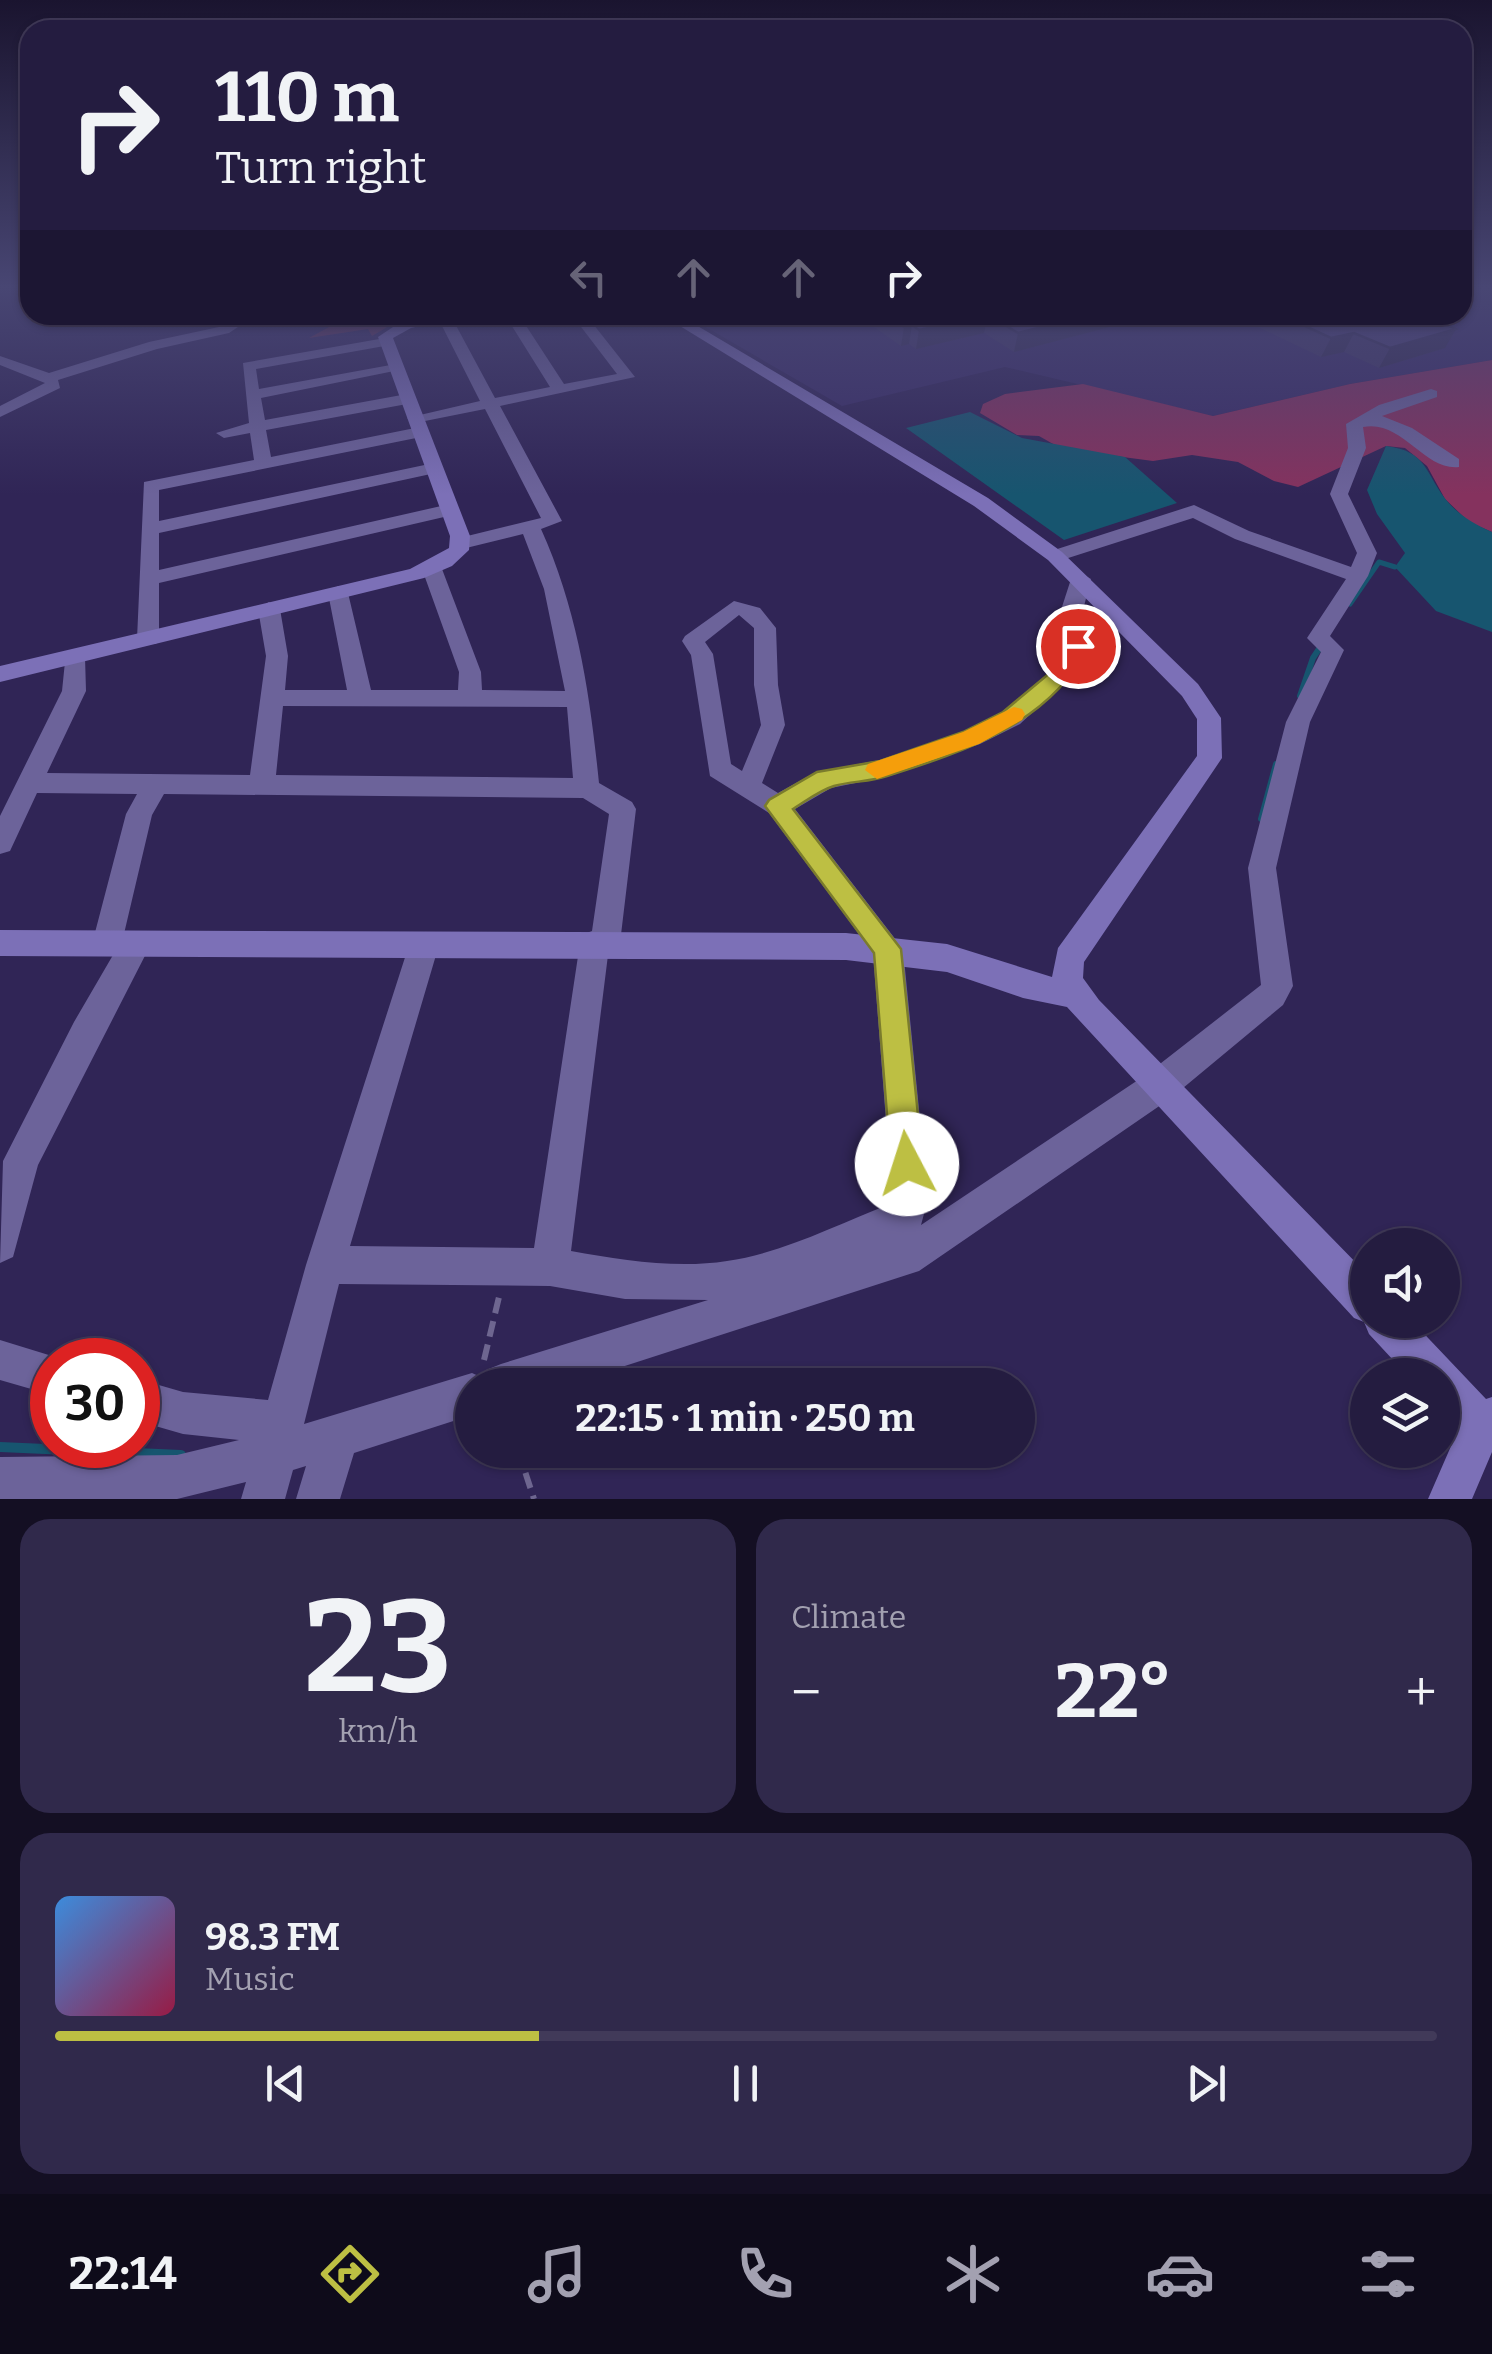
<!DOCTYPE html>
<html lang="en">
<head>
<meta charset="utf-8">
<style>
  body { margin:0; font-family:Bitter,serif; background:#30294b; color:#f1f3f6; height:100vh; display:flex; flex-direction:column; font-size:38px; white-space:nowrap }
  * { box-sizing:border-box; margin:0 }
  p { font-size:32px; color:#a3a1b1 }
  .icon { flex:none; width:55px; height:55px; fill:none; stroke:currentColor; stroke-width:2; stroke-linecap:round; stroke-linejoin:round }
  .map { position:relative; height:1499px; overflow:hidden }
  .details { display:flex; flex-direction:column; gap:20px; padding:20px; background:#140f23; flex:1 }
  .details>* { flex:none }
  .top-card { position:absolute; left:20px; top:20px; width:1452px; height:305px; border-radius:30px; box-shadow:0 2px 8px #0004,0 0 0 2px #413a59; background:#241c40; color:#f1f3f6; overflow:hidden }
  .controls { position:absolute; left:1350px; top:1228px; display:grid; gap:20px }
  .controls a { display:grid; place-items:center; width:110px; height:110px; border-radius:50%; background:#241c40; box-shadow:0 2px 8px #0004,0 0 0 2px #413a59; font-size:50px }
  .speed { position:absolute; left:30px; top:1338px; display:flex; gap:20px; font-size:50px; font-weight:700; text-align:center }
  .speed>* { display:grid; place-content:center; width:130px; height:130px; border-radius:50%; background:#241c40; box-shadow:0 2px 8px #0004,0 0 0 2px #413a59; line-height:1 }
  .speed .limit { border:15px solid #d22; background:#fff; color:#111 }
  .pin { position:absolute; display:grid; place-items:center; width:85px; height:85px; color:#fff; margin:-42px; border:5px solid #fff; border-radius:50%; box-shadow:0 2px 10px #0007 }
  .me { position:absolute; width:110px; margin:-55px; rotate:355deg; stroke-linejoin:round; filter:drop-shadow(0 0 8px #0008) }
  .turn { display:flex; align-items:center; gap:35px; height:210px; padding:0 30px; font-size:45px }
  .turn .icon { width:130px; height:130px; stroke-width:2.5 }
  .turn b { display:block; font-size:70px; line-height:85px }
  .lanes { display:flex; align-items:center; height:95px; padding:0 30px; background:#0003; justify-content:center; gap:50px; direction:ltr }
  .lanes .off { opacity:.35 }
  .big { font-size:75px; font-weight:700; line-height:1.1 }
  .details .tile { flex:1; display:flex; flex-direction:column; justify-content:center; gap:15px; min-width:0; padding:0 35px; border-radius:30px; background:#30294b }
  .details .dial { align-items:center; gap:0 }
  .dial b { font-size:130px; line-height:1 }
  .song { display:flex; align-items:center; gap:30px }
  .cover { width:120px; height:120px; border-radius:15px; background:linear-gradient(135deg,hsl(210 70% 55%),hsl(340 70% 35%)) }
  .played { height:10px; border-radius:5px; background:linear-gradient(90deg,#bdbf43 35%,#413a59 35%) }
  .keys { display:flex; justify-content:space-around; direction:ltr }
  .heat { display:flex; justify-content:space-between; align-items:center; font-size:55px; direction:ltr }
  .details .tiles { flex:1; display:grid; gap:20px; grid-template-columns:1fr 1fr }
  .tile:last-child { grid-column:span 2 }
  .trip { position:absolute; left:455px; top:1368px; width:580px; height:100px; border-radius:50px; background:#241c40; box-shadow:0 2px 8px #0004,0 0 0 2px #413a59; font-weight:700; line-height:100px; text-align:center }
  .menu { display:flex; height:160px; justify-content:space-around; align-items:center; background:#0e0b1a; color:#a3a1b1 }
  .menu .icon { width:70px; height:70px }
  .menu .current { color:#bdbf43 }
  .menu b { font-size:45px; color:#f1f3f6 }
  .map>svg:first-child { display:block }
</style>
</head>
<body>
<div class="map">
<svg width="1492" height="1499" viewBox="0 0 1492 1499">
  <rect width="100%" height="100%" fill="#302556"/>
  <path fill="#392d66" d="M 1463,285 L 1492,285 L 1492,360 L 1350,384 L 1213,416 L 1005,367 L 842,406 L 685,315 L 1462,315 Z"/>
  <path fill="#632f49" d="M 373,315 L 391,315 L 394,323 L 372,336 L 368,329 L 309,338 L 342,320 Z"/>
  <path fill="#85325e" d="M 1492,360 L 1492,532 L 1469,522 L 1445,499 L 1427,466 L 1405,448 L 1386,446 L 1298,487 L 1274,481 L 1238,462 L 1192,455 L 1153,461 L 1062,449 L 1039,436 L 1017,435 L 980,413 L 983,404 L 1005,394 L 1083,384 L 1213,416 L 1350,384 Z"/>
  <path fill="#17556f" d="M 970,412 L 1022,438 L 1125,457 L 1177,503 L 1064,540 L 906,428 Z
    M 1386,446 C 1428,451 1425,474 1447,501 C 1460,516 1474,524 1492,532 L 1492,632 L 1436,611 L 1395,567 L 1405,553 L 1377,514 L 1367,490 Z"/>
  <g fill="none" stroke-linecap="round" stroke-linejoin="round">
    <path stroke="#17556f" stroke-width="5" d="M 1350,604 L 1379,562 L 1395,567"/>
    <path stroke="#17556f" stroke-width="6" d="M 1300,696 L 1313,658 L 1323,643
      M 1261,819 L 1276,764"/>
    <path stroke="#17556f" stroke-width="10" d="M 0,1447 L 181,1455"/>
    <path stroke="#6e6690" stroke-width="6" stroke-dasharray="16 8" stroke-linecap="butt" d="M 484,1360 L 499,1297
      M 518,1450 L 534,1499"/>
    <path fill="#6c639a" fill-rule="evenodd" d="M 239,315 L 256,315 L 229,333 L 157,349 L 58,380 L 60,388 L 0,417 L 0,406 L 45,383 L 0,365 L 0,356 L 49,373 L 149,342 L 219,327 Z
      M 440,315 L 452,318 L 495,398 L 550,387 L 505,315 L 519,315 L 564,384 L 617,374 L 572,315 L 586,315 L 635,377 L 500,406 L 562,521 L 541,529 C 578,611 590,695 599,783 L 632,802 L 636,809 L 620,943 L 616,952 L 608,955 L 571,1251 C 621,1260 677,1269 727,1261 C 783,1253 838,1224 890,1204 L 892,1199 L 873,953 L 769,813 L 710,776 L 691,655 L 682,641 L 685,636 L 734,601 L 760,608 L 776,628 L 778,685 L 785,725 L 762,783 L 778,793 L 816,772 L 880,760 L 962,732 L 1002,712 L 1057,667 L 1066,646 L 1061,610 L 1071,579 L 1081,573 L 1091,579 L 1083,610 L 1088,646 L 1077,671 L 1020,724 L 980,744 L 890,776 L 831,788 L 795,809 L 903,949 L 928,1199 L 921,1225 L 1147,1074 L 1261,985 L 1248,868 L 1286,722 L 1321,652 L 1307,638 L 1346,579 L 1235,539 L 1193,518 L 1062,560 L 1055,562 L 1045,556 L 1048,552 L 1194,505 L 1249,531 L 1351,567 L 1357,553 L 1330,494 L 1348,448 L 1346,424 L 1379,405 L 1431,389 L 1437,391 L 1437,397 L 1382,416 L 1412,428 L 1459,459 L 1459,467 C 1424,471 1402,419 1363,427 L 1366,448 L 1348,494 L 1377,553 L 1368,576 L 1330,636 L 1344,650 L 1310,722 L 1276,868 L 1293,986 L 1283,1005 L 1171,1098 L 919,1271 L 566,1385 L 472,1385 L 472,1415 L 354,1453 L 340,1499 L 296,1499 L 306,1466 L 293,1470 L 285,1499 L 241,1499 L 246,1482 L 177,1499 L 0,1499 L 0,1457 L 177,1455 L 239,1440 L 183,1434 L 138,1421 L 138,1379 L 183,1392 L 268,1400 L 306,1265 L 409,945 L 413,936 L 424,932 L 435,936 L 439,945 L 350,1246 L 534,1248 L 580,943 L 584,934 L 592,931 L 609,814 L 583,798 L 164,794 L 152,815 L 123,938 L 136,931 L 147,935 L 151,944 L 38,1165 L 13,1257 L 0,1263 L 3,1161 L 74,1022 L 113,955 L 96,953 L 92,944 L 126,814 L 137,794 L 37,793 L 10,851 L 0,854 L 0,816 L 62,691 L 66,652 L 74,649 L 85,657 L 86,691 L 47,773 L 250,775 L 266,656 L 258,609 L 269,602 L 280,609 L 288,656 L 285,690 L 347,690 L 328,593 L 338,586 L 348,593 L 371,690 L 458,690 L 459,672 L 422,569 L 432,563 L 442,569 L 481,672 L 482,690 L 565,691 L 544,589 L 523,534 L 462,549 L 452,543 L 455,539 L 541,518 L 485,409 L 415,423 L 407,418 L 480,401 L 438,318 ZM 739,615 L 754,628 L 754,685 L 761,725 L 742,771 L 731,764 L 713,654 L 705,642 ZM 283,706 L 567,707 L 573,778 L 276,775 ZM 339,1284 L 550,1286 L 625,1299 L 708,1300 L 501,1364 L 486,1370 L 483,1378 L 472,1373 L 304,1424 Z
      M 385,338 L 390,339 L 390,345 L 256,369 L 259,389 L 396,364 L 404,369 L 261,398 L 265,420 L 407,394 L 415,399 L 407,404 L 266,430 L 271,457 L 420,427 L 426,428 L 426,436 L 159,490 L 159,521 L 434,463 L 440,464 L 440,472 L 159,533 L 159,570 L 450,504 L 457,506 L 457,514 L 159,583 L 159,639 L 156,644 L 140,644 L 137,639 L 144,482 L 254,460 L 250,433 L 224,438 L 216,433 L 249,423 L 243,363 Z
      M 0,1340 L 65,1360 L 52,1360 L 52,1395 L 0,1380 Z"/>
    <path fill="#7c70b7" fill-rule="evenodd" d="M 436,315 L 468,315 L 411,328 L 393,338 L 470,536 L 469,550 L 452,566 L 424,578 L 0,682 L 0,666 L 410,569 L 449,548 L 450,536 L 378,337 L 402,321 Z
      M 662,315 L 679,315 L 988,498 L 1062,552 L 1198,684 L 1221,718 L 1222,758 L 1084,962 L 1083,978 L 1099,1000 L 1368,1275 L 1368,1320 L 1411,1320 L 1486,1399 L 1492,1397 L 1492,1452 L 1472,1499 L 1428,1499 L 1458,1430 L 1442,1414 L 1442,1375 L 1407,1375 L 1369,1334 L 1364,1322 L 1354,1318 L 1067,1007 L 1023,998 L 947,972 L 846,960 L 0,956 L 0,930 L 846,933 L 947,944 L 1052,977 L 1058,948 L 1197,756 L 1197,719 L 1182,696 L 1048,560 L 974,506 Z"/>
  </g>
  <path fill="#3f3764" d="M 857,315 L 1202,315 L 1157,325 L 1144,318 L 1014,352 L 984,333 L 916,349 L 909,344 L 901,346 Z
    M 1222,315 L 1423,315 L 1445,348 L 1379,368 L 1344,352 L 1321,357 L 1241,319 L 1234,321 Z"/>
  <path fill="#332d51" d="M 988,315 L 984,333 L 916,349 L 919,330 Z
    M 1090,315 L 1145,315 L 1144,318 L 1014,352 L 1018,333 Z
    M 1160,315 L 1202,315 L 1157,325 Z
    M 1236,315 L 1243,315 L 1241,319 L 1234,321 Z
    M 912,325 L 909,344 L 901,346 L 904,327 Z
    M 1456,329 L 1445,348 L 1379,368 L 1390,348 Z
    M 1354,333 L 1344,352 L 1321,357 L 1331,338 Z"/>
  <path fill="#494074" stroke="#332d51" stroke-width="2.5" d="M 886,315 L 986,315 L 919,330 L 912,325 L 904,327 Z
    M 988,315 L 1090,315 L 1018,333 Z
    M 1281,315 L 1423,315 L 1456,329 L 1390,348 L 1354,333 L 1331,338 Z"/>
  <linearGradient id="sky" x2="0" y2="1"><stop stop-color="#1a142f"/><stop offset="0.58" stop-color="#484673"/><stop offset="1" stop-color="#484673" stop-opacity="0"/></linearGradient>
  <rect width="1492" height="495" fill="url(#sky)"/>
  <path fill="#bdbf43" stroke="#7b7c2c" stroke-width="2.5" d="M 1078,639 L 1088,646 C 1052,723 963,752 887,776 C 870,782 851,781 834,786 C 820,790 806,801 793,809 L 901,949 L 923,1164 L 918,1175 L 907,1180 L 896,1175 L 891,1164 L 874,953 L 765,806 L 769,800 L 817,772 L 880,761 L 963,732 L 1003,712 L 1057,667 L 1070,641 Z"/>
  <path fill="#f59e0b" d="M 1014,707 L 1022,709 L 1025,714 L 1022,720 L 979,744 L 877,779 L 865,770 L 868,764 L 963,732 Z"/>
</svg>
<div class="controls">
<a><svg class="icon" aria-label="sound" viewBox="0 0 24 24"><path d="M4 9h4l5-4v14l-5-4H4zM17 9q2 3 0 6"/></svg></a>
<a><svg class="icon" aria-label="layers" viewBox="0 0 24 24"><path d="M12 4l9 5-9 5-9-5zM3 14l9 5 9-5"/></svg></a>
</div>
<div class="speed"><div class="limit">30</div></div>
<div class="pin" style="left:1078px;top:646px;background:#d93025"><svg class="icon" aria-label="arrive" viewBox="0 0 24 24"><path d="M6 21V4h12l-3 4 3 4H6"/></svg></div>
<svg class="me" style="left:907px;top:1164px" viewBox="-20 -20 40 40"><circle r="19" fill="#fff"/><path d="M0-13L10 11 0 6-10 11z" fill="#bdbf43"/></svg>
<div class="trip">22:15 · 1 min · 250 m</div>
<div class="top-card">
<div class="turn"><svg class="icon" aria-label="right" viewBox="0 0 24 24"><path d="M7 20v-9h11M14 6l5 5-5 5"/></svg><div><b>110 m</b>Turn right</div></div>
<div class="lanes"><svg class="icon off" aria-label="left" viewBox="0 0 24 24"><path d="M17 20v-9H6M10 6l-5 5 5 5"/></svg><svg class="icon off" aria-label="ahead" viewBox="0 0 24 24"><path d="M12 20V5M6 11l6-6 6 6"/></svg><svg class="icon off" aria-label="ahead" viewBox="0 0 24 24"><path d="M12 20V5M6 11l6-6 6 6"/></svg><svg class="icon" aria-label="right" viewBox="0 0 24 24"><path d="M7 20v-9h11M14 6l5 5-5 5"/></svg></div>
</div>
</div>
<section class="details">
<div class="tiles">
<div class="tile dial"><b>23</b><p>km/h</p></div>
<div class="tile"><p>Climate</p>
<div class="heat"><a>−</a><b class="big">22°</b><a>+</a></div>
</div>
<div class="tile">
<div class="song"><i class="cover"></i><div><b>98.3 FM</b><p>Music</p></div></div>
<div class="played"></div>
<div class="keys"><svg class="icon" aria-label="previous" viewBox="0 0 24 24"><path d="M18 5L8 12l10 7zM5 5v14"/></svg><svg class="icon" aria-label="pause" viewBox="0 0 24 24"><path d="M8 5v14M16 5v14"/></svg><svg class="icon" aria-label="next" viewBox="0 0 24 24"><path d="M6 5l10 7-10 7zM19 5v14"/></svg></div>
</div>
</div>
</section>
<nav class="menu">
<b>22:14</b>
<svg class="icon current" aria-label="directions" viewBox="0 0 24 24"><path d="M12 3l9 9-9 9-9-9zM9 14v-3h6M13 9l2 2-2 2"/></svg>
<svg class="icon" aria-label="music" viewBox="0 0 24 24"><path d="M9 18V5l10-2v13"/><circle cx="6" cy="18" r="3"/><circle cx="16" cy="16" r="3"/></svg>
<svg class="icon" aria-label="phone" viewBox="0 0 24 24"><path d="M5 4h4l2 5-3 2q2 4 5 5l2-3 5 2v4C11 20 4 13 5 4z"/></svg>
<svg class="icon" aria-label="climate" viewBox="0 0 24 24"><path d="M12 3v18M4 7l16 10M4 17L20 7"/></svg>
<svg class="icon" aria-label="car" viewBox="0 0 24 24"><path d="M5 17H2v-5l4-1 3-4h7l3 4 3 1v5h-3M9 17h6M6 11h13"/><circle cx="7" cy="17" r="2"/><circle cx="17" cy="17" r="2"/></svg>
<svg class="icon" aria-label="filters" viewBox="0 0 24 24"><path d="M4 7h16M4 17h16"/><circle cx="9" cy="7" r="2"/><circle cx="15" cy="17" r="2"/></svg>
</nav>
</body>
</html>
